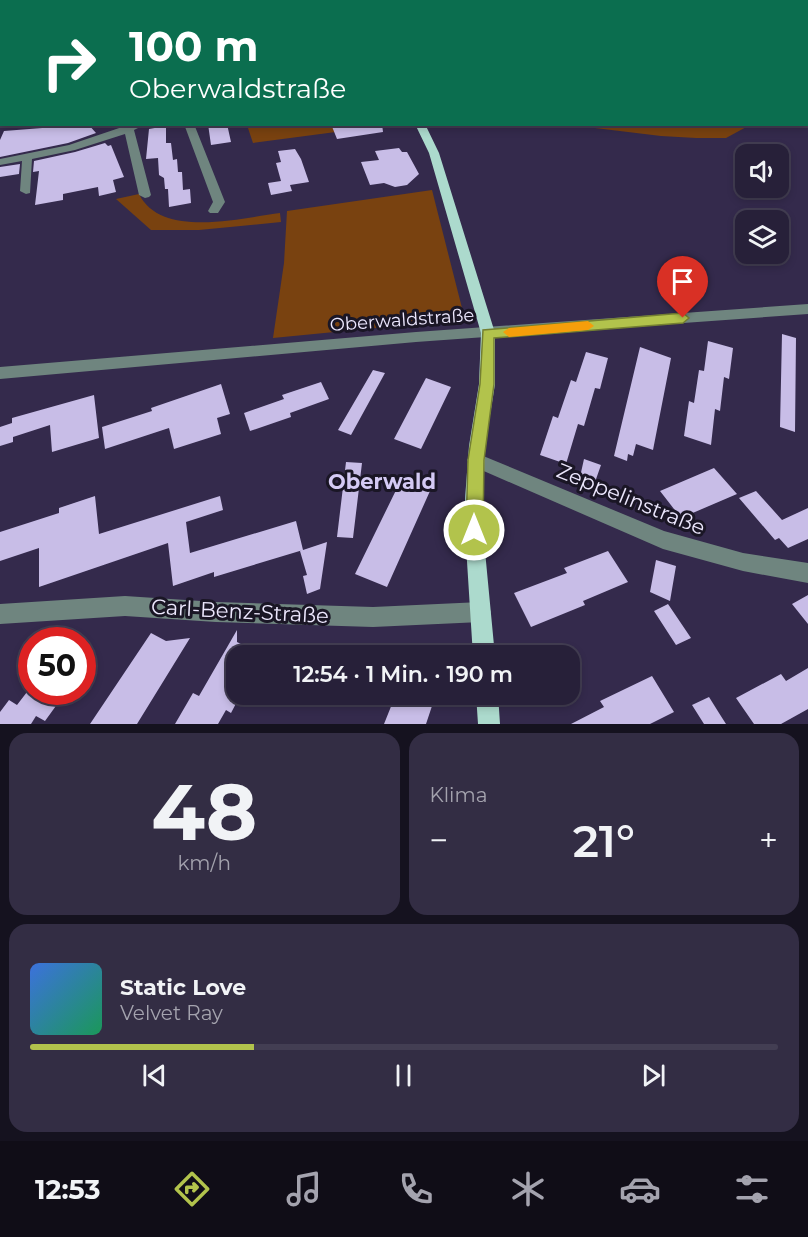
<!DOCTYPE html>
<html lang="de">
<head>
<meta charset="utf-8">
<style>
  body { margin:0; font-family:Montserrat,sans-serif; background:#332d44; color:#f1f3f6; height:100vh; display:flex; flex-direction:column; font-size:22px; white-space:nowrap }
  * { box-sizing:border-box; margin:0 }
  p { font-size:20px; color:#a4a3ae }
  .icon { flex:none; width:33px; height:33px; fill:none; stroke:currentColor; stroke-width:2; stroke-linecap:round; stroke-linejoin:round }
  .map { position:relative; height:724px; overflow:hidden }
  .sheet { display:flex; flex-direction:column; gap:9px; padding:9px; background:#15121f; flex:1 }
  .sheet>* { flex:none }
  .hud { position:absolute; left:0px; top:0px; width:808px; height:126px; box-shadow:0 3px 9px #0003,0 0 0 2px #433e53; background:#0b6e4f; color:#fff; overflow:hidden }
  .buttons { position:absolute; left:735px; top:144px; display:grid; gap:12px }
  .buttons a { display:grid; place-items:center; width:54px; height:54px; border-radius:12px; background:#272039; box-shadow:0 3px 9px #0003,0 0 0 2px #433e53; font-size:30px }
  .speed { position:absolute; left:18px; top:627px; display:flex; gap:12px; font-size:30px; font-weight:700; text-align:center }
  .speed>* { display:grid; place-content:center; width:78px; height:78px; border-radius:50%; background:#272039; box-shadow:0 3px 9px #0003,0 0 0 2px #433e53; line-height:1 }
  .speed .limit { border:9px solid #d22; background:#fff; color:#111 }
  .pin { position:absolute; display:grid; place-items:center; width:51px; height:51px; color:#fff; margin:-62px -26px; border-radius:50% 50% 50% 0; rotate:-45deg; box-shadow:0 0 6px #0007 }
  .pin .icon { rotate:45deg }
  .me { position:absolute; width:66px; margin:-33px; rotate:0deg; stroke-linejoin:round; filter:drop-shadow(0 0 4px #0008) }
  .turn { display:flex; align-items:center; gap:21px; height:126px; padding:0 30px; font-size:27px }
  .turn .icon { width:78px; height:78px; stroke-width:2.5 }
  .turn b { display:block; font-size:42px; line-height:51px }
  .big { font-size:45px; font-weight:600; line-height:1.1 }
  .sheet .widget { flex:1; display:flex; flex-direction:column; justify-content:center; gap:9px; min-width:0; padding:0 21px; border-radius:18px; background:#332d44 }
  .sheet .dial { align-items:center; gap:0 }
  .dial b { font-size:78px; line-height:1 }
  .song { display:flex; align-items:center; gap:18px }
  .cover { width:72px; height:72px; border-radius:9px; background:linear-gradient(135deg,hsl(220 70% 55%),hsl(150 70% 35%)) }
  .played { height:6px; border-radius:3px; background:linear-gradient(90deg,#b2c34c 30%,#433e53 30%) }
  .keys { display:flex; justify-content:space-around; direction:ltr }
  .heat { display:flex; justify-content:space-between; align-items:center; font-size:33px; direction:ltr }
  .sheet .tiles { flex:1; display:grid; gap:9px; grid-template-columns:1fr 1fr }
  .widget:last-child { grid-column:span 2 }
  .trip { position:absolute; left:226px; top:645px; width:354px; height:60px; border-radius:18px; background:#272039; box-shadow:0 3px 9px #0003,0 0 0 2px #433e53; font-weight:600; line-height:60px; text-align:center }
  .dock { display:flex; height:96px; justify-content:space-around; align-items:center; background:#100d17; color:#a4a3ae }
  .dock .icon { width:42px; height:42px }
  .dock .on { color:#b2c34c }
  .dock b { font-size:27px; color:#f1f3f6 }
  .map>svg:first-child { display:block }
</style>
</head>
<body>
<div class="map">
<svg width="808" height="724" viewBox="0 0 808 724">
  <rect width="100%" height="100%" fill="#342a4c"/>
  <path fill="#794210" d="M 352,124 L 389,125 L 253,143 L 247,125 L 323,125 L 325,128 Z
    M 570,125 L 750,125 L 726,138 L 696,138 L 661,136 Z
    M 432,190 L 462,308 L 449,319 L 437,322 L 273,338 L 284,263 L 287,211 Z
    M 139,194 C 161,239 241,218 280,213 L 281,222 L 199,230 L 151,230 L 116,199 Z"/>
  <path fill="#c8bde7" d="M 53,124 L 88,124 L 96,133 L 68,143 L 0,157 L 0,140 L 4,131 L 55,127 Z
    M 208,124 L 227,124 L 231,142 L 211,145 Z
    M 331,124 L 382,124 L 383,132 L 337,139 Z
    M 166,126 L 166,143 L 171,143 L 173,160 L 177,159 L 178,172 L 182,172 L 183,190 L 190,189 L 191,203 L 169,207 L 168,189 L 165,189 L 164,178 L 159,175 L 158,158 L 146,159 L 149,129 Z
    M 105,143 L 108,146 L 111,145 L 124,177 L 113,180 L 116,192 L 99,196 L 98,187 L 63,194 L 63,200 L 35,205 L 39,171 L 33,172 L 34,161 L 75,152 Z
    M 399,148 L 402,152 L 407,152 L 419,174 L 407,185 L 395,187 L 384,183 L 370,185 L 361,162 L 379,160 L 375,151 Z
    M 295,149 L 301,159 L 309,182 L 290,185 L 292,191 L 271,195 L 268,183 L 281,181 L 276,163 L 281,162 L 278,151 Z
    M 20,164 L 19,174 L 0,177 L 0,167 Z
    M 782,334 L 796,338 L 795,432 L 780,427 Z
    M 708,341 L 733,348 L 729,379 L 724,377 L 720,411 L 715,409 L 711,445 L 684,436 L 689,401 L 694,403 L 699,370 L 704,371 Z
    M 640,347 L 671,358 L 653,450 L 636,444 L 633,456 L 628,454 L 627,461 L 614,456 Z
    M 586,352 L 608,358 L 600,389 L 595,388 L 584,426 L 578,424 L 566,464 L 540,455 L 553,416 L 558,418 L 571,380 L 576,382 Z
    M 373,370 L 385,373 L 351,435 L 338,430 Z
    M 426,378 L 451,387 L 421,449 L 394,439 Z
    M 321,382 L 329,399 L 290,413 L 291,417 L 250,431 L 244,413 L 284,399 L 282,395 Z
    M 221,384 L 230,414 L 217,418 L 221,434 L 174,449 L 169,428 L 105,449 L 102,427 L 152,411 L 151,408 Z
    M 94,395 L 99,438 L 52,452 L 50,425 L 13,437 L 13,442 L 0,446 L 0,427 L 12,423 L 12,418 Z
    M 584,459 L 601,465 L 595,482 L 580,477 Z
    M 346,462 L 362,463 L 353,538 L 337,537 Z
    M 714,468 L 737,494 L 681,518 L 660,491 Z
    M 401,480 L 430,491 L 387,587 L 355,574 Z
    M 756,491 L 782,520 L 808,508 L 808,539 L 788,548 L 779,538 L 775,540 L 739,498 Z
    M 95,496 L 99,534 L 220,496 L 223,510 L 186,522 L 190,553 L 296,521 L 303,550 L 214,577 L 214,572 L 173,586 L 168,543 L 39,587 L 39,548 L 0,561 L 0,532 L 59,513 L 59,508 Z
    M 327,542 L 320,589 L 307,594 L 303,576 L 307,575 L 300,551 Z
    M 608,551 L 628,582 L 583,601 L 585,605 L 531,627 L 514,593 L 567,573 L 564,568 Z
    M 656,560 L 676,566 L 670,601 L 650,592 Z
    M 808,595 L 808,624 L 792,604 Z
    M 668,604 L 691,638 L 676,645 L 654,611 Z
    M 237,630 L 237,642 L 265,656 L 237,656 L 237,694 L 241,694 L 231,713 L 226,710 L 218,724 L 175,724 L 193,693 L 199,696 Z
    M 151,633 L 166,641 L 190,638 L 137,724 L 90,724 Z
    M 808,668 L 808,709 L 781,724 L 754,724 L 736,698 L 781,674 L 786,681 Z
    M 652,676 L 674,712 L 650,724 L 571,724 L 604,707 L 600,701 Z
    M 27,692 L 66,692 L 45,721 L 36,716 L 31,724 L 0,724 L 0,712 L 9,700 L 17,705 Z
    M 396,694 L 436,694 L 426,724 L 384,724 Z
    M 709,697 L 719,713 L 726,724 L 704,724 L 692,705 Z"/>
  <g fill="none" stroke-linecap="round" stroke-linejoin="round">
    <path fill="#6f857f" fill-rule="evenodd" d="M 180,0 L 198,0 L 178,2 Z
      M 529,0 L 549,0 L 527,2 Z
      M 732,0 L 740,0 L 732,2 Z
      M 795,0 L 808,0 L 808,4 L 807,2 Z
      M 0,24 L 2,24 L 2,28 L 0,28 Z
      M 807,29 L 808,29 L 808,33 L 807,33 Z
      M 807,66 L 808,66 L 808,72 L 807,72 Z
      M 131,124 L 146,124 L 134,130 L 151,195 L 149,197 L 145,198 L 139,195 L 125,134 L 75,150 L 32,159 L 30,193 L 26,194 L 20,191 L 22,161 L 0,165 L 0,159 L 69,145 Z
      M 184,124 L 194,124 L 225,202 L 218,213 L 210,213 L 208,211 L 213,202 Z
      M 808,304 L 808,314 L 416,342 L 0,379 L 0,367 L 416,332 Z
      M 476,453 L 664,531 L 743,553 L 808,563 L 808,583 L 743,571 L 663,549 L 470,465 L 467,460 L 470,455 Z
      M 125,596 L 216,602 L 373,607 L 481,602 L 488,605 L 491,612 L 488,619 L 481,622 L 373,627 L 216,622 L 125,616 L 0,624 L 0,604 Z"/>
    <path fill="#acdacd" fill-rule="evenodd" d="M 339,0 L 347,0 L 347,2 L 340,2 Z
      M 415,124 L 425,124 L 439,153 L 495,333 L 495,384 L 485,446 L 483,499 L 483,530 L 495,656 L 473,656 L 465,530 L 465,499 L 469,446 L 479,384 L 481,333 L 429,153 Z
      M 476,694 L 498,694 L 500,724 L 478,724 Z"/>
  </g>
  <path fill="#b2c34c" stroke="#747f31" stroke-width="1.5" d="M 683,313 L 689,318 L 683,323 L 494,338 L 494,384 L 484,460 L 483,530 L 480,536 L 474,538 L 468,536 L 466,530 L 468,460 L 480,384 L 483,330 Z"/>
  <path fill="#f59e0b" d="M 588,321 L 594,326 L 588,330 L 509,337 L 503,332 L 509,328 Z"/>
  <g text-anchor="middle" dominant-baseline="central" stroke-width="6" stroke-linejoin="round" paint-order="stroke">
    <g font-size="18" fill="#ede8fe" stroke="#1a1625">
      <text transform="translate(402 320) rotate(-4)">Oberwaldstraße</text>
    </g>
    <g font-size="21" font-weight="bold" fill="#d4caf4" stroke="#1a1625">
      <text x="382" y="481">Oberwald</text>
    </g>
    <g font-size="21" fill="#ede8fe" stroke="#1a1625">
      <text transform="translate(631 499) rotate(22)">Zeppelinstraße</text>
      <text transform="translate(240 611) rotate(3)">Carl-Benz-Straße</text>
    </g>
  </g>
</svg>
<div class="buttons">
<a><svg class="icon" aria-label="sound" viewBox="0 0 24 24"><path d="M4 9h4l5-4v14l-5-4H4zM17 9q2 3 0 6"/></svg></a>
<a><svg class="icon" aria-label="layers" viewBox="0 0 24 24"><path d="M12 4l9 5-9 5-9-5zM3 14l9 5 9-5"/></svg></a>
</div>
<div class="speed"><div class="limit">50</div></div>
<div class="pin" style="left:683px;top:318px;background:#d93025"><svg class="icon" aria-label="arrive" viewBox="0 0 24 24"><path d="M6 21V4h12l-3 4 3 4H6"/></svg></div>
<svg class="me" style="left:474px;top:530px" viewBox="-20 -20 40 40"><circle r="17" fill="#b2c34c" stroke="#fff" stroke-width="3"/><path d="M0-11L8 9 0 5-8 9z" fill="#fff"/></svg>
<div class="trip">12:54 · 1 Min. · 190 m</div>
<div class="hud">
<div class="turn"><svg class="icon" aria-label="right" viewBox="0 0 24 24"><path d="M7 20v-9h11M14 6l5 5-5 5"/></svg><div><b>100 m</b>Oberwaldstraße</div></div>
</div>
</div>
<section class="sheet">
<div class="tiles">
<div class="widget dial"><b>48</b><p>km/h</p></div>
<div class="widget"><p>Klima</p>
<div class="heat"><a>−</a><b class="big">21°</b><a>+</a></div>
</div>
<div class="widget">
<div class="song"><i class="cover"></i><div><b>Static Love</b><p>Velvet Ray</p></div></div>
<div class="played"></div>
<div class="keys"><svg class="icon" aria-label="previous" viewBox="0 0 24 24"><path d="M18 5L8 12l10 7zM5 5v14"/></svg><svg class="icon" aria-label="pause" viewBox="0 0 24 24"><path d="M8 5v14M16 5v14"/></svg><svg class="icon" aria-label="next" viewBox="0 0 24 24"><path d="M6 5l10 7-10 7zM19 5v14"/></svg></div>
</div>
</div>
</section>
<nav class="dock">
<b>12:53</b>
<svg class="icon on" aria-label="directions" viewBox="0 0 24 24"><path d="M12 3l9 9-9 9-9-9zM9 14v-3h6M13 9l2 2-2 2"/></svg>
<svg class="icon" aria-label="music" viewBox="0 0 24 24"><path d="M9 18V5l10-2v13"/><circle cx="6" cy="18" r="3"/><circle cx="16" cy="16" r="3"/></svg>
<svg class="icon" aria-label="phone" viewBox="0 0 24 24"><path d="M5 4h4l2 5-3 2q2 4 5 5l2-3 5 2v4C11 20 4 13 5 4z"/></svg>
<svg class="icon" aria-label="climate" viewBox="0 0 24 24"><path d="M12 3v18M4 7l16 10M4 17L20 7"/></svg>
<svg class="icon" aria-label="car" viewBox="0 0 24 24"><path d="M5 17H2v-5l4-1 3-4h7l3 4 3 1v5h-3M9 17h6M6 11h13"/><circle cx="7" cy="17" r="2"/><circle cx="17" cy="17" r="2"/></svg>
<svg class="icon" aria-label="filters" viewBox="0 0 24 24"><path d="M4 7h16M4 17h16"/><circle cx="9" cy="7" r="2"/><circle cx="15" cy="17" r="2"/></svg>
</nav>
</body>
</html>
